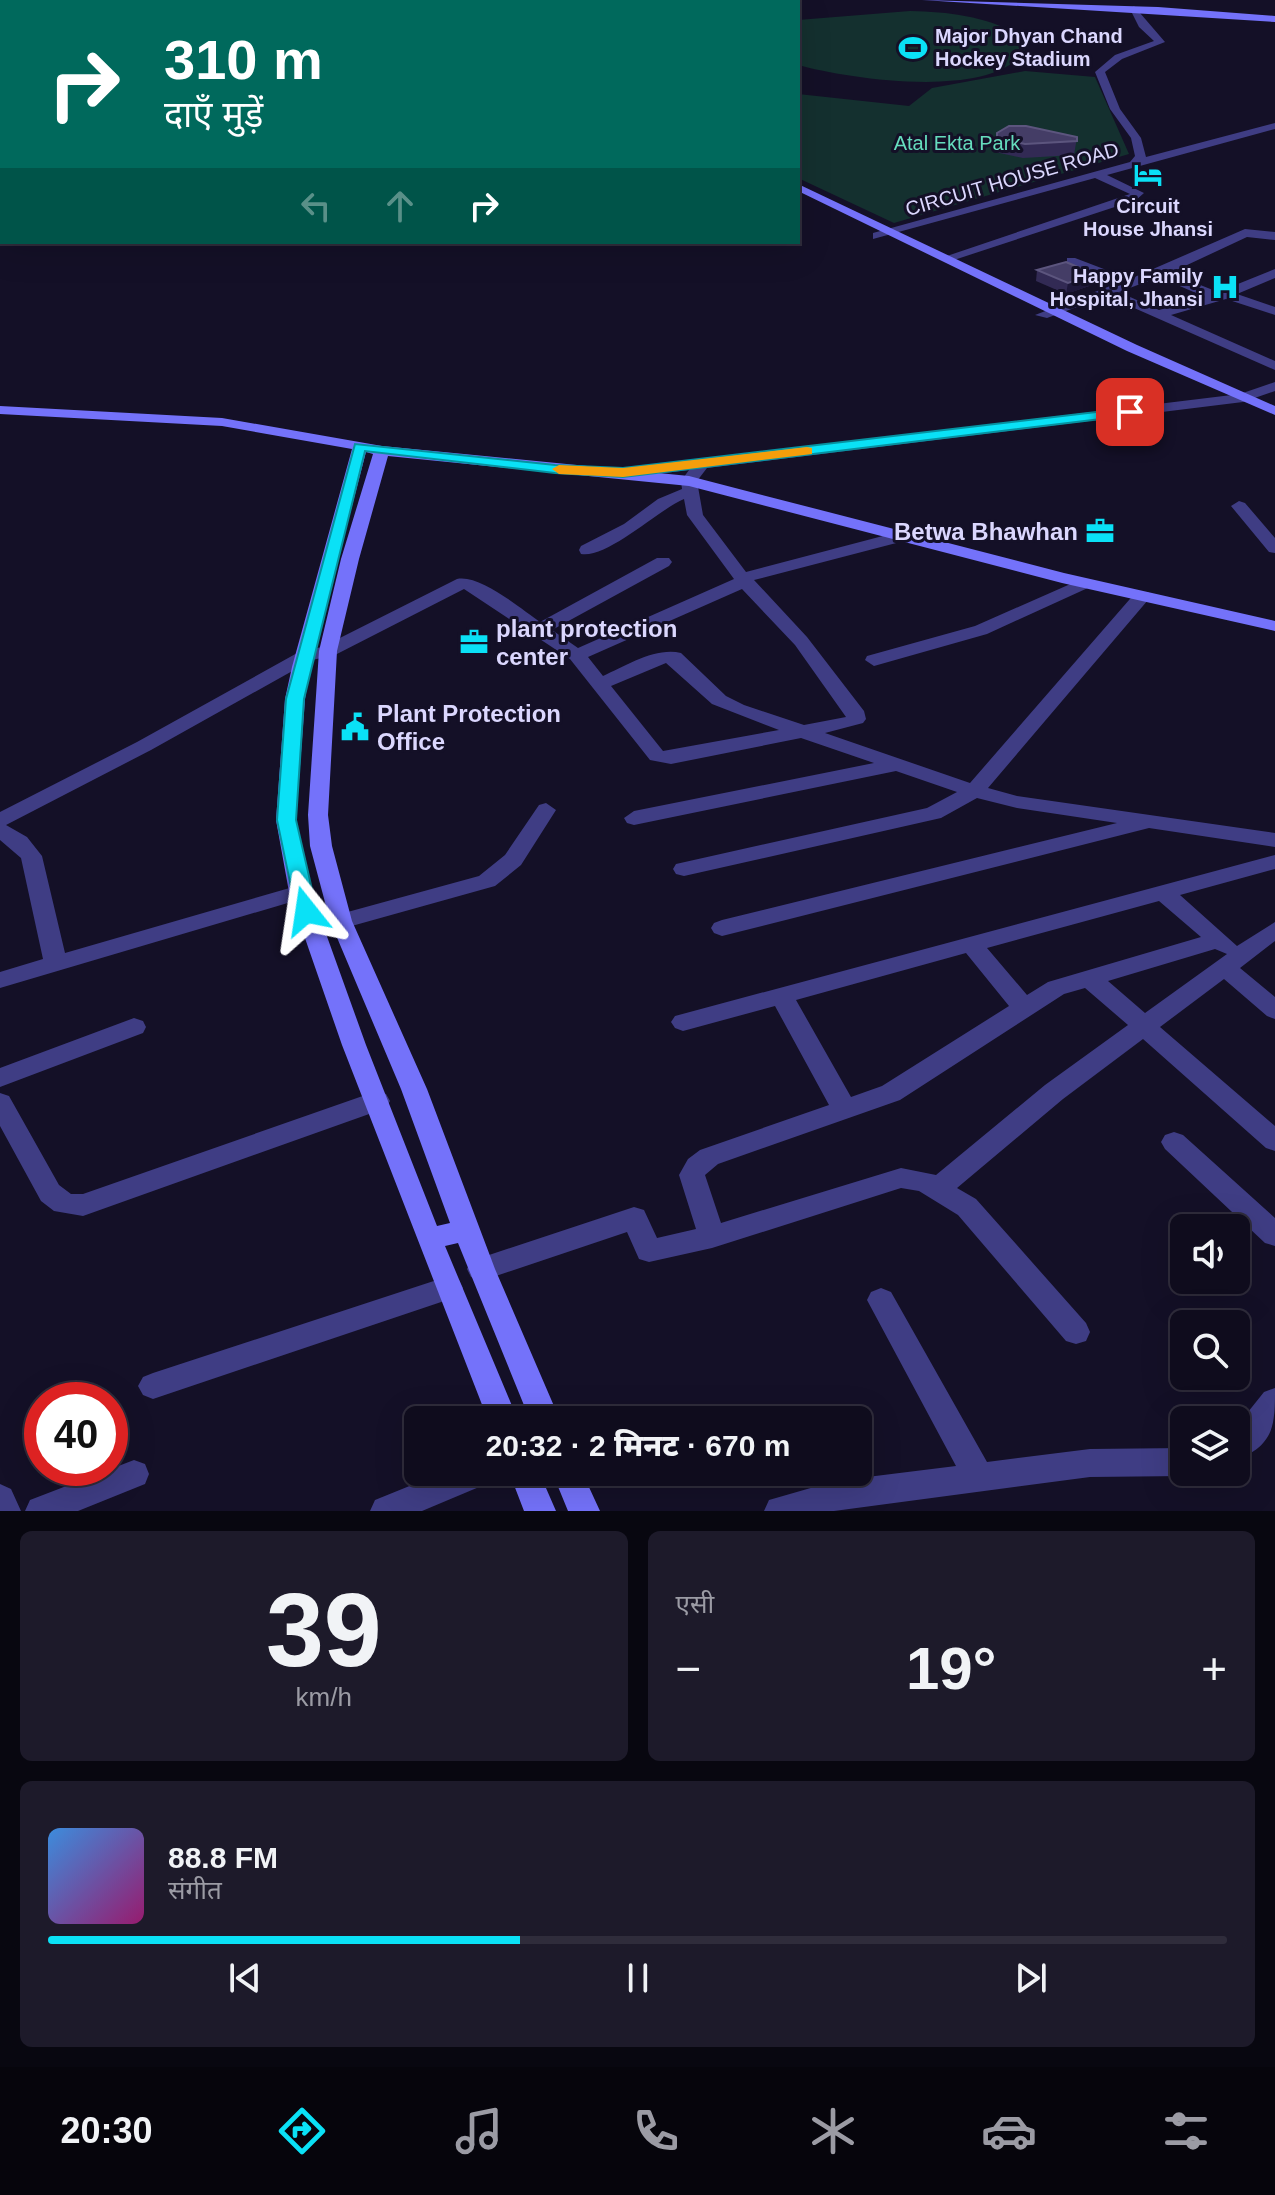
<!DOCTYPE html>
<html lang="hi">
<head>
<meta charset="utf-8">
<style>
  body { margin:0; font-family:Arial,"Noto Sans Devanagari",sans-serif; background:#1d1a2a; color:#f1f3f6; height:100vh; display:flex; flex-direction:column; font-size:30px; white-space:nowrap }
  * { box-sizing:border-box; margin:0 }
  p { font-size:26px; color:#9b9ba4 }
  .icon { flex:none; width:44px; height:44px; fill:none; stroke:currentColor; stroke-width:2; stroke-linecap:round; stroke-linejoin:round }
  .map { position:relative; height:1511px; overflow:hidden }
  .panel { display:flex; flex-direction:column; gap:20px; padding:20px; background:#080710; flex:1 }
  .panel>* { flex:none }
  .hud { position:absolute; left:0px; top:0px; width:800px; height:244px; box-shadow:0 8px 32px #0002,0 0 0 2px #2f2c3b; background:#00695c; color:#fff; overflow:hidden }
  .controls { position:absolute; left:1170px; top:1214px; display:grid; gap:16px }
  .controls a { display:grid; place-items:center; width:80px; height:80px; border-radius:12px; background:#0f0c1d; box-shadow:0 8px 32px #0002,0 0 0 2px #2f2c3b; font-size:40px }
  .speed { position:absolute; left:24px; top:1382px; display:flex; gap:16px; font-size:40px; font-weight:700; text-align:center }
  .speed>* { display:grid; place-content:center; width:104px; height:104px; border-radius:50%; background:#0f0c1d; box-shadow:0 8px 32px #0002,0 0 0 2px #2f2c3b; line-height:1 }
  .speed .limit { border:12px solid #d22; background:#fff; color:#111 }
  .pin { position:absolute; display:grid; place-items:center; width:68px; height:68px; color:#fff; margin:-34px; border-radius:16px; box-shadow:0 4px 12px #0006 }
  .me { position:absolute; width:88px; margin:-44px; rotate:345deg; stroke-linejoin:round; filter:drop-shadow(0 0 6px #0008) }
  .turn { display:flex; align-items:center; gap:28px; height:168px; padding:0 32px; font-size:36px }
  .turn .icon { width:104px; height:104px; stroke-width:2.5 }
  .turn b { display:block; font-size:56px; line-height:68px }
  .lanes { display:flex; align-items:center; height:76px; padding:0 32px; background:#0003; justify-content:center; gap:40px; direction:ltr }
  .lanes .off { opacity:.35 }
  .big { font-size:60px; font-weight:800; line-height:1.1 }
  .panel .widget { flex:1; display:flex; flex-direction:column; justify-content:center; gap:12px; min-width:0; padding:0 28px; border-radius:12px; background:#1d1a2a }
  .panel .dial { align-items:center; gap:0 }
  .dial b { font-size:104px; line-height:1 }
  .song { display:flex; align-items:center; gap:24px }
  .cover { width:96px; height:96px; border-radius:12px; background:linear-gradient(135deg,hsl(210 70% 55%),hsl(320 70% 35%)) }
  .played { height:8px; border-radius:4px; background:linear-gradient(90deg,#0ae1f6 40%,#2f2c3b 40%) }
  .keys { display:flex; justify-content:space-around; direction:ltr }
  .heat { display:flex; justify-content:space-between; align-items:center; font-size:44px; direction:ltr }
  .panel .tiles { flex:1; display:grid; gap:20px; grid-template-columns:1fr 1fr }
  .widget:last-child { grid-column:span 2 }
  .trip { position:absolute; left:404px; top:1406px; width:468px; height:80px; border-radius:12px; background:#0f0c1d; box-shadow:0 8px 32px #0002,0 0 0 2px #2f2c3b; font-weight:800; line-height:80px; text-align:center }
  .tabs { display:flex; height:128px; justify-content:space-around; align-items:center; background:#06050c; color:#9b9ba4 }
  .tabs .icon { width:56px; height:56px }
  .tabs .on { color:#0ae1f6 }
  .tabs b { font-size:36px; color:#f1f3f6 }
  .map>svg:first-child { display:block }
</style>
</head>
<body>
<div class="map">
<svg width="1275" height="1511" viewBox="0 0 1275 1511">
  <rect width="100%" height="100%" fill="#141027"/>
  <path fill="#14302f" d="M 910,11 C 953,12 993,17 1029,41 C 1010,104 848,79 798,65 L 798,20 Z
    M 1025,71 L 1095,77 L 1129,154 L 894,223 L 798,178 L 798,94 L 909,106 L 932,88 Z"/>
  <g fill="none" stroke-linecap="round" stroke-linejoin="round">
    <path fill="#3f3d84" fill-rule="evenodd" d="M 251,0 L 263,0 L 265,2 L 253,2 Z
      M 564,0 L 572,0 L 573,2 L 565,2 Z
      M 1134,6 L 1165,42 L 1122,59 L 1105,72 L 1120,109 L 1141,138 L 1146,157 L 1275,123 L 1275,129 L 1107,175 L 1144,193 L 1136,200 L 951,261 L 941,258 L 1130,194 L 1095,178 L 873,239 L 873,233 L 1130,162 L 1135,156 L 1131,138 L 1110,109 L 1095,72 L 1115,55 L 1154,41 L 1139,27 L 1130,9 Z
      M 0,119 L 2,119 L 2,125 L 0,125 Z
      M 1245,229 L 1275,232 L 1275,240 L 1247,237 L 1170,273 L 1218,292 L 1275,269 L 1275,278 L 1237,294 L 1275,307 L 1275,315 L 1226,299 L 1171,315 L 1275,361 L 1275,370 L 1107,296 L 1047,318 L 1035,315 L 1118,283 L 1067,264 L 1067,258 L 1075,258 L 1130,279 ZM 1159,277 L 1205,297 L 1159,310 L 1119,292 Z
      M 0,230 L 2,230 L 2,238 L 0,238 Z
      M 1275,382 L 1275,391 L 1243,402 L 707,468 L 697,481 L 703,515 L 746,572 L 898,532 L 904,533 L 906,537 L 904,541 L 754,580 L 807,637 L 864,711 L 866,719 L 863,723 L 825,733 L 970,783 L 1136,592 L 1148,592 L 1151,596 L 1148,600 L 988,788 L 1017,796 L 1275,833 L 1275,847 L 1149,828 L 722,936 L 714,933 L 711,928 L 714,923 L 722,920 L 1117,823 L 1017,808 L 977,798 L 941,818 L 684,876 L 676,874 L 673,869 L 676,864 L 927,808 L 957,792 L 896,771 L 634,825 L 627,823 L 624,818 L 634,811 L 874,763 L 801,738 L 671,764 L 650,760 L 570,659 L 464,589 L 335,655 L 312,660 L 151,750 L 6,825 L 27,837 L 42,856 L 65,953 L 300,885 L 308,887 L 311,892 L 308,897 L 0,988 L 0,972 L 43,959 L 21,858 L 0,840 L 0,812 L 137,742 L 299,652 L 322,647 L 457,579 C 480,574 521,609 540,622 L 657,558 L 669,558 L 672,562 L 669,566 L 552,630 L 578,648 L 734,579 L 687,515 L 684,499 C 658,510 607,559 581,554 L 579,550 L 581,546 L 624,524 L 658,499 L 682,489 L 681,481 L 689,470 L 623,478 L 617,476 L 617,470 L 1240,394 ZM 742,589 L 795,645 L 846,717 L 804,725 L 744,705 L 726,696 L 681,653 C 655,647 626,666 603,676 L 588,657 ZM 666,663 L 712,704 L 779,730 L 663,751 L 611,686 Z
      M 1239,501 L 1245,503 L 1275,538 L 1275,553 L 1269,552 L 1231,506 Z
      M 1084,578 L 1093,583 L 1090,587 L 987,634 L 874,666 L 865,660 L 867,656 L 975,626 Z
      M 546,803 L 556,810 L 521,865 L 495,886 L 341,929 L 333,926 L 330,921 L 333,916 L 479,876 L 505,855 L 539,805 Z
      M 1275,855 L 1275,869 L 1180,895 L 1237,946 L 1275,922 L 1275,941 L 1240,968 L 1275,997 L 1275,1019 L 1267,1016 L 1224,979 L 1160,1027 L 1275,1126 L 1275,1151 L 1266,1148 L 1143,1039 L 1063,1099 L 957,1188 L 976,1199 L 1086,1323 L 1090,1332 L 1086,1341 L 1076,1344 L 1066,1341 L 958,1215 L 919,1191 L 901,1188 L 712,1248 L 649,1262 L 639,1259 L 627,1232 L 481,1281 L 471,1277 L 467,1269 L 471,1261 L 634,1207 L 644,1210 L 657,1238 L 696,1229 L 679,1175 L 688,1159 L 700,1150 L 829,1105 L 775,1006 L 683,1031 L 675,1028 L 671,1022 L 675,1016 ZM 1159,901 L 1201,937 L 1048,982 L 1027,995 L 987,948 ZM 1215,949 L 1227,954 L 1145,1013 L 1108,981 ZM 966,953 L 1009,1006 L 882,1086 L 851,1097 L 796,1000 ZM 1085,988 L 1128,1025 L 1045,1085 L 936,1175 L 901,1168 L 721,1223 L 705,1175 L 718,1164 L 900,1100 L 1064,994 Z
      M 134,1018 L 143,1021 L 146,1027 L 143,1033 L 0,1087 L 0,1068 Z
      M 377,1091 L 386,1094 L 390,1101 L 386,1108 L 83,1216 L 54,1211 L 41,1201 L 0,1126 L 0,1093 L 9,1096 L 59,1185 L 71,1194 L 83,1194 Z
      M 1174,1132 L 1183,1135 L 1275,1218 L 1275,1246 L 1265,1243 L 1165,1149 L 1161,1142 L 1165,1135 Z
      M 449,1276 L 459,1280 L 463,1288 L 459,1296 L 153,1399 L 143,1395 L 138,1386 L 143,1377 L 153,1373 Z
      M 881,1288 L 891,1292 L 987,1462 L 1090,1449 L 1184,1448 L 1184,1472 L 1195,1472 L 1184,1476 L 1090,1477 L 834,1511 L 764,1511 L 769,1500 L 835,1481 L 956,1466 L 867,1300 L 871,1292 Z
      M 1275,1388 C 1275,1424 1275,1445 1236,1460 L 1236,1427 L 1264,1392 Z
      M 134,1460 L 145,1464 L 149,1474 L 145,1484 L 78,1511 L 25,1511 L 30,1500 Z
      M 444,1472 L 495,1472 L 491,1482 L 422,1511 L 370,1511 L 375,1500 Z
      M 0,1484 L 11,1489 L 21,1511 L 0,1511 Z"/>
    <path fill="#7472fa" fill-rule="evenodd" d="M 389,0 L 400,0 L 401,2 L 390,2 Z
      M 407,0 L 418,0 L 419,2 L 408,2 Z
      M 922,0 L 1158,7 L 1275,16 L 1275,22 Z
      M 0,51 L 2,51 L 2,57 L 0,57 Z
      M 798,184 L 1137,345 L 1275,406 L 1275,415 L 1127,351 L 798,191 Z
      M 0,406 L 222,418 L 382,446 L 689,476 L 1064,573 L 1275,621 L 1275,631 L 1062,583 L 689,486 L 388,456 L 359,559 L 337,651 L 328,815 L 332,846 L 352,921 L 427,1089 L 495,1269 L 560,1420 L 530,1420 L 458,1243 L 445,1246 L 518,1420 L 488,1420 L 342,1045 L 289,892 L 276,820 L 285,699 L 292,667 L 352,449 L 222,426 L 0,414 ZM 366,452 L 373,454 L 341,559 L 319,651 L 308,815 L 310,846 L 330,921 L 401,1089 L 450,1223 L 437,1226 L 366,1045 L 311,892 L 296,820 L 305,699 L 310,667 Z
      M 509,1472 L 539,1472 L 556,1511 L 524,1511 Z
      M 552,1472 L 582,1472 L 600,1511 L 568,1511 Z"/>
    <defs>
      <path id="rail" d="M 23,2 L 33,0
        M 47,2 L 55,0"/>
    </defs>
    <use href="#rail" stroke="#0ae1f6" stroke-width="4"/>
    <use href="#rail" stroke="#141027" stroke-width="3" stroke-dasharray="9" stroke-linecap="butt"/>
  </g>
  <path fill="#322a54" d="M 997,133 L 1077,137 L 1074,155 L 1023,158 L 995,152 Z
    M 1037,270 L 1092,285 L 1066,294 L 1036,281 Z"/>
  <path fill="#1e183a" d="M 1094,274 L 1092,285 L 1066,294 L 1068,283 Z"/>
  <path fill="#443d66" stroke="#5c557e" stroke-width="2" d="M 1009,126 L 1026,126 L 1077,137 L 1077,141 L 1025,144 L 997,138 L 997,133 Z
    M 1066,262 L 1094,274 L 1068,283 L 1037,270 Z"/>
  <path fill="#0ae1f6" stroke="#0692a0" stroke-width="2" d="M 1130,408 L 1136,412 L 1134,415 L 623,477 L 555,473 L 365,451 L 304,699 L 296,820 L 317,911 L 306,918 L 296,911 L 277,820 L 286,699 L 355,444 L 555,465 L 623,468 Z"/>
  <path fill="#f59e0b" d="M 807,447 L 812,448 L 812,454 L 623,477 L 559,474 L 552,469 L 559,465 L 623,468 Z"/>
  <defs>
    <symbol id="stadium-bare" viewBox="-9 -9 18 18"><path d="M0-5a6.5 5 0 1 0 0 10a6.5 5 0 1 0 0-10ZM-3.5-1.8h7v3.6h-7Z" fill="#0ae1f6" stroke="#141027" stroke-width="2.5" paint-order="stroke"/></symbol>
    <symbol id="hotel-bare" viewBox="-9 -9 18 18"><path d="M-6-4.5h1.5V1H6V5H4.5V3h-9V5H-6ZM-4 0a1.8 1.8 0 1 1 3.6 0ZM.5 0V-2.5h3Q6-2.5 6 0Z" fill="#0ae1f6" stroke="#141027" stroke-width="2.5" paint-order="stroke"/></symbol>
    <symbol id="hospital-bare" viewBox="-9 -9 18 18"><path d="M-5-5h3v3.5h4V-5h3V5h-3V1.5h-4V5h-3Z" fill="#0ae1f6" stroke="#141027" stroke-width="2.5" paint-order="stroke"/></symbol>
    <symbol id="office-bare" viewBox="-9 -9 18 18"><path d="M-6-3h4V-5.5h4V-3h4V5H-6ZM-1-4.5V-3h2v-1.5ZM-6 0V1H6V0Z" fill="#0ae1f6" stroke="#141027" stroke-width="2.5" paint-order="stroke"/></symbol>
    <symbol id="civic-bare" viewBox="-9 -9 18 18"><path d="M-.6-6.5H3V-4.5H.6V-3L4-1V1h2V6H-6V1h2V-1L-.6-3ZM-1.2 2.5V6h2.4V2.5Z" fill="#0ae1f6" stroke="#141027" stroke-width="2.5" paint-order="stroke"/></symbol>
  </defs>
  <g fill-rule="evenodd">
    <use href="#stadium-bare" x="893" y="28" width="40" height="40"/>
    <use href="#hotel-bare" x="1128" y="155" width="40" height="40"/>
    <use href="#hospital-bare" x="1205" y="267" width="40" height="40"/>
    <use href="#office-bare" x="1080" y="511" width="40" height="40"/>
    <use href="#office-bare" x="454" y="622" width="40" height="40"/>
    <use href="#civic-bare" x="335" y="707" width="40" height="40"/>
  </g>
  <g text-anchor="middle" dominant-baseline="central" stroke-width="6" stroke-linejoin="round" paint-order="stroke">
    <g font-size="20" font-weight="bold" fill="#dbd7fe" stroke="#141027" text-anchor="start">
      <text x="935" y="36">Major Dhyan Chand<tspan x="935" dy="23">Hockey Stadium</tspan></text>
      <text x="1148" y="206" text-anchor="middle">Circuit<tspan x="1148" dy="23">House Jhansi</tspan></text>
      <text x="1203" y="276" text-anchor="end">Happy Family<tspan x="1203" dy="23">Hospital, Jhansi</tspan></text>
    </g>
    <g font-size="20" fill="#65dcbd" stroke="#141027">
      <text x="957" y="143">Atal Ekta Park</text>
    </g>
    <g font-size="20" fill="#dbd7fe" stroke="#141027">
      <text transform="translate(1012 179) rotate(-16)">CIRCUIT HOUSE ROAD</text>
    </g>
    <g font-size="24" font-weight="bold" fill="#dbd7fe" stroke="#141027" text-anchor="start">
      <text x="1078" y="531" text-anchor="end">Betwa Bhawhan</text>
      <text x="496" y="628">plant protection<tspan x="496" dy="28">center</tspan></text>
      <text x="377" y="713">Plant Protection<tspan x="377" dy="28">Office</tspan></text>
    </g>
  </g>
</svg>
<div class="controls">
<a><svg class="icon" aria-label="sound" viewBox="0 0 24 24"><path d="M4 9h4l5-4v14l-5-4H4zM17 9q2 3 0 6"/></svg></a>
<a><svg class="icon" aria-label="search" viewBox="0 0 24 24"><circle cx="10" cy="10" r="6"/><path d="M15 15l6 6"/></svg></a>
<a><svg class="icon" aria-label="layers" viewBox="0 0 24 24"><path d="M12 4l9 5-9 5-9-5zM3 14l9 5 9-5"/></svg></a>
</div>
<div class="speed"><div class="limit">40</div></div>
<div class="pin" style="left:1130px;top:412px;background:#d93025"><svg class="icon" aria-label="arrive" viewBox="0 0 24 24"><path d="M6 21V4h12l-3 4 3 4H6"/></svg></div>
<svg class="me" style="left:306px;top:911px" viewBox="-20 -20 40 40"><path d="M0-17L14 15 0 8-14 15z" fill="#0ae1f6" stroke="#fff" stroke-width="4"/></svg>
<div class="trip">20:32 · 2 मिनट · 670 m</div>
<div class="hud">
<div class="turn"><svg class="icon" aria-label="right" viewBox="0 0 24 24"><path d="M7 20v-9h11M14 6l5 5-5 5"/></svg><div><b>310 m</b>दाएँ मुड़ें</div></div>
<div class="lanes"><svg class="icon off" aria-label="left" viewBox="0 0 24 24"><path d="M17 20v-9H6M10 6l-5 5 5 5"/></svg><svg class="icon off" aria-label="ahead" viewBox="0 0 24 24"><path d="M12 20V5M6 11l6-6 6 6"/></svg><svg class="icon" aria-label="right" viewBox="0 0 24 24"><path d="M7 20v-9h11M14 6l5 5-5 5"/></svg></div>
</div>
</div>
<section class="panel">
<div class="tiles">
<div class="widget dial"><b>39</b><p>km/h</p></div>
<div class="widget"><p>एसी</p>
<div class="heat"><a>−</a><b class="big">19°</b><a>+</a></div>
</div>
<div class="widget">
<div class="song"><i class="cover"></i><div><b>88.8 FM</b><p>संगीत</p></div></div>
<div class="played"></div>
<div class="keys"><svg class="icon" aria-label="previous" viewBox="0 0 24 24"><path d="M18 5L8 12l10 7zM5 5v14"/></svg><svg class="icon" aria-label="pause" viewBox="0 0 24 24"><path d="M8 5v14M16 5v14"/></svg><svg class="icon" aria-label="next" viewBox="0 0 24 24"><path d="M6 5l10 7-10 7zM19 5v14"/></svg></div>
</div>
</div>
</section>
<nav class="tabs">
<b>20:30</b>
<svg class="icon on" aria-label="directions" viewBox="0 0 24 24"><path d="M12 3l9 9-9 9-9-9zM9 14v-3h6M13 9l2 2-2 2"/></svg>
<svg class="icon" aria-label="music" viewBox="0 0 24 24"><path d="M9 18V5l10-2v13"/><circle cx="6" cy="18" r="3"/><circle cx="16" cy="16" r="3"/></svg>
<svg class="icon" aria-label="phone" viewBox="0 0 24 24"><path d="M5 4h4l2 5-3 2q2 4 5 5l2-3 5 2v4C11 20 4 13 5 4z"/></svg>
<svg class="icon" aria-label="climate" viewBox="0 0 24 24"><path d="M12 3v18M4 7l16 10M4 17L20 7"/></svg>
<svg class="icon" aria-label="car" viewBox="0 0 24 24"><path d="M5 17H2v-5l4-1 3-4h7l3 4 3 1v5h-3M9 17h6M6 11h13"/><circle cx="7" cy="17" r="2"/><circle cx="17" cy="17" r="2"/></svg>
<svg class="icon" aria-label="filters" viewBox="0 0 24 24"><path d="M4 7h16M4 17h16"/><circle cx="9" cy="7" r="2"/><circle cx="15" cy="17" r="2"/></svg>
</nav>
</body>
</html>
